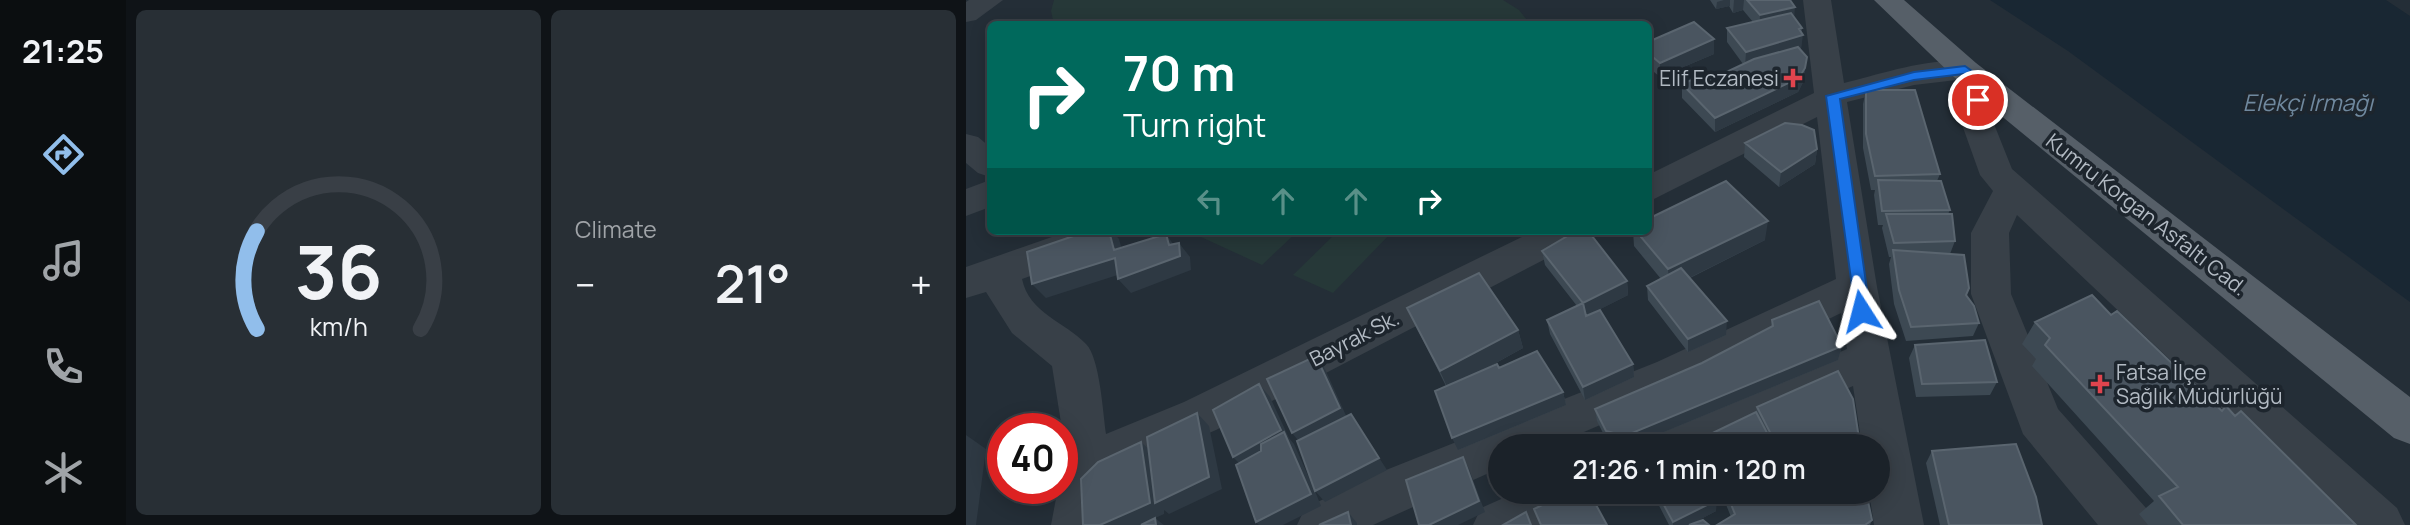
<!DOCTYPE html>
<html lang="en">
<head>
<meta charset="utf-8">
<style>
  body { margin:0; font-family:Manrope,sans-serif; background:#282f35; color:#f1f3f6; height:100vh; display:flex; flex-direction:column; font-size:26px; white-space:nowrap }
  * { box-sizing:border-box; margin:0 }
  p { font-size:23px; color:#a0a4a8 }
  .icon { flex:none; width:38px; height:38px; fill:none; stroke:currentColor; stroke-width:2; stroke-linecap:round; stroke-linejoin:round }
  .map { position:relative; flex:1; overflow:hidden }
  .panel { display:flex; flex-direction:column; gap:10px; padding:10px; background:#0f1317; width:840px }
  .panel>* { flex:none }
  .guide { position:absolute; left:21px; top:21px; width:665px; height:214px; border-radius:10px; box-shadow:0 4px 18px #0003,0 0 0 2px #393f46; background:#00695c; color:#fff; overflow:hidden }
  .speed { position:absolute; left:21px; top:413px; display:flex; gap:14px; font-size:35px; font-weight:700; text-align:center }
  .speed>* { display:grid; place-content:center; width:91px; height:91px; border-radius:50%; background:#1b2229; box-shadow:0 4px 18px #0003,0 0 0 2px #393f46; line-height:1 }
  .speed .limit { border:10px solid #d22; background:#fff; color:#111 }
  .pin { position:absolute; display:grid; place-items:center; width:60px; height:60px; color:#fff; margin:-30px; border:4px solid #fff; border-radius:50%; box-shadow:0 2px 7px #0007 }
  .me { position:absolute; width:77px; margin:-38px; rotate:351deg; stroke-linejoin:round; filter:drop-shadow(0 0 5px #0008) }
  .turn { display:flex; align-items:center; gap:24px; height:147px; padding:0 21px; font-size:32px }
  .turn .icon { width:91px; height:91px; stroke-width:2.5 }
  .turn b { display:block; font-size:49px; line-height:60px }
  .lanes { display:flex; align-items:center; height:66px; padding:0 21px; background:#0003; justify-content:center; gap:35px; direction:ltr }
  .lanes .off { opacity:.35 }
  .big { font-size:52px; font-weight:600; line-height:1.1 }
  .panel .widget { flex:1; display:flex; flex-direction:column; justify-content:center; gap:10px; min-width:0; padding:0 24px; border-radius:10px; background:#282f35 }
  .panel .dial { align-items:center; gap:0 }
  .dial svg { height:182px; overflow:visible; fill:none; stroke:#393f46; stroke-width:7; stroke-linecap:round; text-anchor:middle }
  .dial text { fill:#f1f3f6; stroke:none }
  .heat { display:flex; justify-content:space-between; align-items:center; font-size:38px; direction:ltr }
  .panel .tiles { flex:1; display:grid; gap:10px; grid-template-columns:repeat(2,1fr) }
  .trip { position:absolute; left:522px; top:434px; width:402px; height:70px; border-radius:35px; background:#1b2229; box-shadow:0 4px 18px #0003,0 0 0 2px #393f46; font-weight:600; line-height:70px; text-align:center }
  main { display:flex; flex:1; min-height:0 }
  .dock { display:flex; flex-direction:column; width:126px; justify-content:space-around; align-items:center; background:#0b0e10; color:#a0a4a8 }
  .dock .icon { width:49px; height:49px }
  .dock .selected { color:#91beeb }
  .dock b { font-size:32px; color:#f1f3f6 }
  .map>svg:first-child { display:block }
</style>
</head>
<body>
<main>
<nav class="dock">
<b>21:25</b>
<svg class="icon selected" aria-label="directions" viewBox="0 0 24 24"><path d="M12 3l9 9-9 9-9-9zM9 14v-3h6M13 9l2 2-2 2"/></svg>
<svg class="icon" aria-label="music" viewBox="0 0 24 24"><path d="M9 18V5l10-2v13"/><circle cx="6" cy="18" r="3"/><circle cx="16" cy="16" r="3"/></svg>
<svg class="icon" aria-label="phone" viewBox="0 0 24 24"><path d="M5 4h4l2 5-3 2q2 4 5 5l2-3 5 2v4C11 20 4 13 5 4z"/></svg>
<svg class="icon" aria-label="climate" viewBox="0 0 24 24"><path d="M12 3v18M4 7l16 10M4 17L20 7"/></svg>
</nav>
<section class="panel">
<div class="tiles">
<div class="widget dial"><svg viewBox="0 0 100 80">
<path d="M14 69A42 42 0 1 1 86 69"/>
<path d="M14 69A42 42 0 0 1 14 26" stroke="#91beeb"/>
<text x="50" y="56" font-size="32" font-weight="700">36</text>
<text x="50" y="72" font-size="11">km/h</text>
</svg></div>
<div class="widget"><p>Climate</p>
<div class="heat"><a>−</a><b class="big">21°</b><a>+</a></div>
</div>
</div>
</section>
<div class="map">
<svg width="1444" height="525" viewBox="0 0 1444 525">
  <rect width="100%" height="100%" fill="#242e37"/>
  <path fill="#263838" d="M 88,0 L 537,0 L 553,10 L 564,24 L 88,24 L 85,11 Z
    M 222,231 L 332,231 L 296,265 Z
    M 372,231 L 427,231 L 367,293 L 327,275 Z"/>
  <path fill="#192733" d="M 1024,0 L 1420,0 L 1444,16 L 1444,302 L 1102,51 Z"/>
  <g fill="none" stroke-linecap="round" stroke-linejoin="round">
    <path fill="#384048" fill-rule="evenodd" d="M 3,0 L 37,0 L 10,20 L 0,22 L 0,2 Z
      M 837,0 L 865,0 L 878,83 C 915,74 973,54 1010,63 L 1013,71 L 1024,74 L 1029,81 L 1026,119 L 1046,169 L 1431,508 L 1439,525 L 1379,525 L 1051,215 L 1043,233 L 1045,294 L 1092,409 L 1180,508 L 1188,525 L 1132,525 L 1057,434 L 1005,294 L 1005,233 L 1027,191 L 1014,175 L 994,119 L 999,79 L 948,85 L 881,102 L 911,287 L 958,525 L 908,525 L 903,492 L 912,492 L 912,446 L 896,446 L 887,386 L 755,446 L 684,446 L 691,431 L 881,349 L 875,313 L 721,388 L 585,446 L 534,446 L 534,468 L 407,525 L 331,525 L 339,508 L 410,474 L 691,362 L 870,279 L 851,117 L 682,202 L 682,175 L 848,93 Z
      M 0,134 L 12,137 L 24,147 L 24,177 L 12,173 L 0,163 Z
      M 24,180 L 24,207 L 0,216 L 0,189 Z
      M 103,231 L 141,231 L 131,252 L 56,279 C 63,313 99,322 120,344 C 134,358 137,414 140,434 L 218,402 L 568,231 L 620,231 L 614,241 L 250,430 L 141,477 L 135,525 L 85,525 L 92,488 L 96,488 L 96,429 L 86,366 L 46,333 L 20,292 L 0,298 L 0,267 Z
      M 551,492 L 628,492 L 621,508 L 585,525 L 507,525 L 515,508 Z"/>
    <path fill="#565f68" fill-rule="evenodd" d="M 908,0 L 938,0 L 1010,63 L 1444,397 L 1444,444 L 1428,438 L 988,77 Z"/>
  </g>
  <path fill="#3d4953" d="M 744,0 L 824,0 L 828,17 L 836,28 L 835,49 L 834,50 L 841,57 L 837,82 L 832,92 L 749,132 L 716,98 L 716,84 L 733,85 L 777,64 L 761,42 L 761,28 L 787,22 L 777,10 L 767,13 L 763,6 L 750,9 Z
    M 682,42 L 748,54 L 694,77 L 682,67 Z
    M 900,90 L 974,174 L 971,181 L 984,210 L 982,214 L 989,241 L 984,254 L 1000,295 L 1013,323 L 1007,336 L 940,341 L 928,304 L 923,264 L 925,257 L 923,257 L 916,228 L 917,225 L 912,225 L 908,195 L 909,190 L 905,190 L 897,148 L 897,104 Z
    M 779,143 L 851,149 L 849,164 L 813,187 L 778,157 Z
    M 667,231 L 799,240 L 724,278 L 760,335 L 722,352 L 682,300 L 681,286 L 695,279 L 668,246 Z
    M 576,251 L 661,281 L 662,295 L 626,313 L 667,364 L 668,377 L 619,400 L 584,334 L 581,320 L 611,306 L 579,265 Z
    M 441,308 L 552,330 L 557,348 L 519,369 L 533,368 L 597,392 L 600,405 L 492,450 L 480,386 Z
    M 1145,315 L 1255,410 L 1260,406 L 1269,416 L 1390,525 L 1182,525 L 1173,514 L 1188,501 L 1066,366 L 1070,359 L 1056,344 L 1069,322 Z
    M 806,320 L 876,346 L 872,360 L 664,446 L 654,446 L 642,443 L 631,421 L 629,409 L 736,363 L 805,327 Z
    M 949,345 L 1031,382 L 1024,395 L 950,397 L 943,358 Z
    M 791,407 L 894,445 L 893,446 L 730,446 L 730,441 L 790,412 Z
    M 966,451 L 1076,525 L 974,525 L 960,463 Z
    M 686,492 L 747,492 L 750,511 L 725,524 L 743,525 L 703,525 Z
    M 747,492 L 825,492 L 906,520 L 904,525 L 751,525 L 765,517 L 755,492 L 749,495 Z"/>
  <path fill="#2e3943" d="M 758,0 L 764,0 L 764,6 L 750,9 L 751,2 Z
    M 768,0 L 778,0 L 777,10 L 767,13 Z
    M 829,7 L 828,21 L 793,29 L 794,15 Z
    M 836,28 L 835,35 L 837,35 L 835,49 L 779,67 L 780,52 Z
    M 748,39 L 748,54 L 694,77 L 694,63 Z
    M 841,57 L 837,82 L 832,92 L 749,132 L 749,118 Z
    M 851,149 L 849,164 L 813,187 L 815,172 Z
    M 802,221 L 799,240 L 703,288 L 702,269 Z
    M 143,231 L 146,231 L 153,239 L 160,264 L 148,250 Z
    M 200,234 L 210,248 L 213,243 L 224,257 L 225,270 L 165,293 L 152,279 L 203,245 Z
    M 149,258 L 161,272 L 80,298 L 66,284 Z
    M 661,281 L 662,295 L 619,317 L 617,303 Z
    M 761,321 L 760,335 L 722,352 L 722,339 Z
    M 552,330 L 557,348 L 482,389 L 474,371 Z
    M 876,346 L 872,360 L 664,446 L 660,446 L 659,436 Z
    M 350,356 L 359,369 L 382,420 L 336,445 L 326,433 Z
    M 667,364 L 668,377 L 619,400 L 617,387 Z
    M 293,384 L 304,397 L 323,438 L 328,444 L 349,491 L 385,414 L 421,470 L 359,502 L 349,491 L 355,506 L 317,525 L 293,525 L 290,522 L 279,469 L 267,457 Z
    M 597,392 L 600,405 L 492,450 L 486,438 Z
    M 231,413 L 243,426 L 256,489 L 203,514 L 198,510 L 198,514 L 174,525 L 134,525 L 175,442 L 188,454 Z
    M 0,435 L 20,449 L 10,525 L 0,525 Z
    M 497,457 L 503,469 L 519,512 L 492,525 L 463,525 Z
    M 751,500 L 750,511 L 724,525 L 707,525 L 707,522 Z
    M 382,512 L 391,523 L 391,525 L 385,525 Z
    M 189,518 L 198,525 L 190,525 Z"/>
  <path fill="#4a5560" stroke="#5a656f" stroke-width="2" d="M 781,0 L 824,0 L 829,7 L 794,15 Z
    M 825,13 L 836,28 L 833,29 L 837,35 L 780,52 L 761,28 Z
    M 728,22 L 748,39 L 694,63 L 682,53 L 682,42 Z
    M 832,47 L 841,57 L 839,68 L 833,78 L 749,118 L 716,84 L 728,79 L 733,85 L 788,59 Z
    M 900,90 L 949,90 L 974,174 L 909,176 L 900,134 Z
    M 819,123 L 836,125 L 848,130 L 851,149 L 815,172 L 779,143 Z
    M 912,180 L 975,181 L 984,210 L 916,211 Z
    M 760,181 L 802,221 L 702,269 L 670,231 L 682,231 L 682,219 Z
    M 920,214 L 986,214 L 989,241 L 928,243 Z
    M 122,231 L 143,231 L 148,250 L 200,234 L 203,245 L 213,243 L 214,256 L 152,279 L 149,258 L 66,284 L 61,252 Z
    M 610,231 L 618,231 L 626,236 L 661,281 L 617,303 L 576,251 Z
    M 927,250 L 998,255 L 1003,288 L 1000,295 L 1008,306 L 1013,323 L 945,327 L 933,290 Z
    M 715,268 L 761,321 L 722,339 L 681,286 Z
    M 513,273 L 552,330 L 474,371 L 441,308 Z
    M 1126,295 L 1145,315 L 1151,311 L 1256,411 L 1260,406 L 1269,416 L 1275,411 L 1390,525 L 1217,525 L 1193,496 L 1212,487 L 1079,345 L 1084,338 L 1069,322 Z
    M 853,301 L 876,346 L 659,436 L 640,431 L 629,409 L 736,363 L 807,326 L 806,320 Z
    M 617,303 L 620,316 L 634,310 L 667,364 L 617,387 L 581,320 Z
    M 1019,340 L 1031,382 L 956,384 L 949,345 Z
    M 571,351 L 597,392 L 486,438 L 469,391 L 531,364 L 533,368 Z
    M 350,356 L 374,408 L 326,433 L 301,379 Z
    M 872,371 L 887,399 L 894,445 L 892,446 L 811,446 L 791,407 Z
    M 293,384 L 315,430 L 267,457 L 247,410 Z
    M 790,412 L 808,446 L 733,446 L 730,441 Z
    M 231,413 L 243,477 L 189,503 L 181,437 Z
    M 385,414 L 413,458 L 349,491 L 331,441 Z
    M 318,432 L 345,494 L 290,522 L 270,465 L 295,451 L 295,444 Z
    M 175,442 L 184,503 L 134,525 L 117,525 L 115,479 L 132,462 Z
    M 1050,444 L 1070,497 L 1076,525 L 983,525 L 966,451 Z
    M 497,457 L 513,501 L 463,525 L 453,525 L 440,480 Z
    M 603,492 L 623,492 L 641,525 L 575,525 L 568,509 Z
    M 691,492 L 747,492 L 751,500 L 707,522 Z
    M 760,492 L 900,492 L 906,520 L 899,525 L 751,525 L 769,514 Z
    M 382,512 L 385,525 L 353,525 Z
    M 560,512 L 565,525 L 537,525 Z
    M 189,518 L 190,525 L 175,525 Z
    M 737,520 L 743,525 L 723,525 Z"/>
  <path fill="#1a73e8" stroke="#114b97" stroke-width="2" d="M 999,66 L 1020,81 L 1016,103 L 1007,103 L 1007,82 L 997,74 L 948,80 L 874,99 L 904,311 L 901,316 L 890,316 L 860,96 L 948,72 Z"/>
  <g fill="#e0444e" stroke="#1d252d" stroke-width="2.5">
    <path d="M823.5 67.5h7v7h7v7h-7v7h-7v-7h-7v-7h7z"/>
    <path d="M1130.5 373.5h7v7h7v7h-7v7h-7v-7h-7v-7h7z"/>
  </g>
  <g text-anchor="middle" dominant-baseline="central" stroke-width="7" stroke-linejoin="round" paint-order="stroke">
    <g font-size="21" fill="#b3bbc4" stroke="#1d252d" text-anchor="end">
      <text x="813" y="78">Elif Eczanesi</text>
      <text x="1150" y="372" text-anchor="start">Fatsa İlçe<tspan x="1150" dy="24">Sağlık Müdürlüğü</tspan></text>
    </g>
    <g font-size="21" fill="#b3bbc4" stroke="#1d252d">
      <text transform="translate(1181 214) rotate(38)">Kumru Korgan Asfaltı Cad.</text>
      <text transform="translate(388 338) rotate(-27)">Bayrak Sk.</text>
    </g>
    <g font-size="23" font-style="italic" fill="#70899f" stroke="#1d252d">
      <text x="1342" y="102">Elekçi Irmağı</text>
    </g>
  </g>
</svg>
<div class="speed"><div class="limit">40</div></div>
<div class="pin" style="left:1012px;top:100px;background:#d93025"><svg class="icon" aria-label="arrive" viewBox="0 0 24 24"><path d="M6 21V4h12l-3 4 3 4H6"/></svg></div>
<svg class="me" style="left:895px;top:311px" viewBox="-20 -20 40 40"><path d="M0-17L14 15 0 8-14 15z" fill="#1a73e8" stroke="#fff" stroke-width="4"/></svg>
<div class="trip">21:26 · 1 min · 120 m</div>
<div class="guide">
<div class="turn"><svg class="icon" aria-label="right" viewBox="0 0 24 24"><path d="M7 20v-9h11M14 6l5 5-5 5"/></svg><div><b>70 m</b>Turn right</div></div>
<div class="lanes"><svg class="icon off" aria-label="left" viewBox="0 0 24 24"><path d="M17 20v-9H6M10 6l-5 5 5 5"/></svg><svg class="icon off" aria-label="ahead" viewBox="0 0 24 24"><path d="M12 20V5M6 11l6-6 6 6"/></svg><svg class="icon off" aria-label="ahead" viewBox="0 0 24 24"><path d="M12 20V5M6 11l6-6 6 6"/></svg><svg class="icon" aria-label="right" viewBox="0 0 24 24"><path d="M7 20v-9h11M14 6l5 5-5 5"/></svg></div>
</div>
</div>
</main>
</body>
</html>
